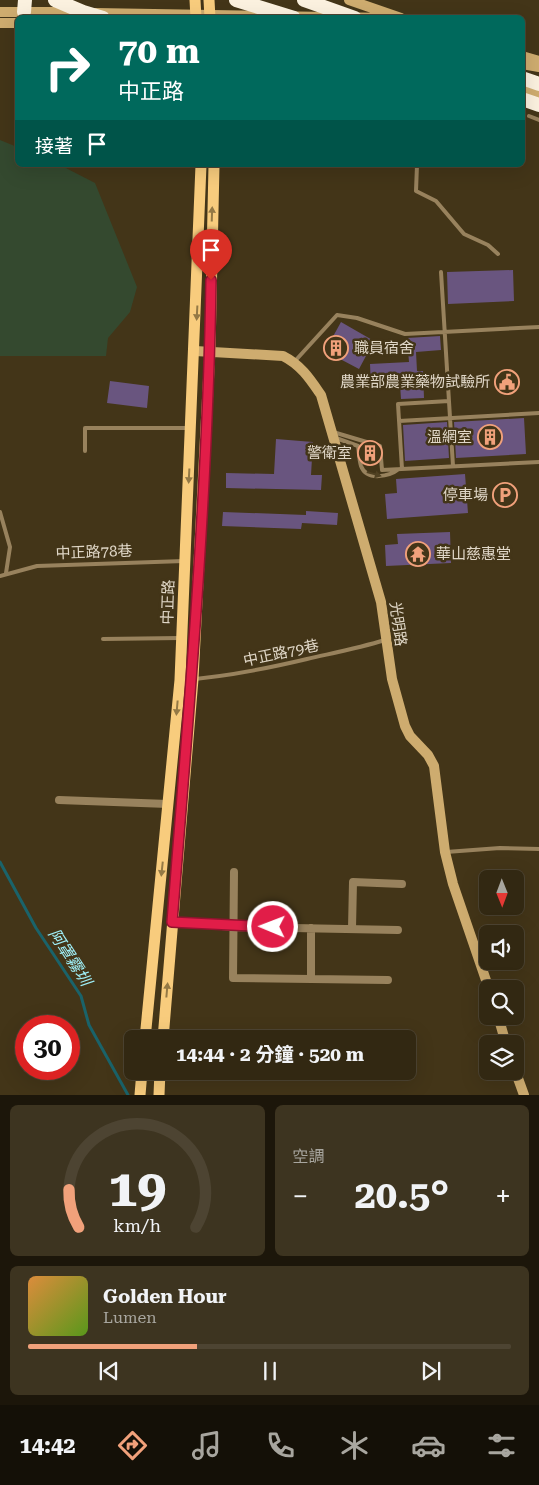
<!DOCTYPE html>
<html lang="zh-TW">
<head>
<meta charset="utf-8">
<style>
  body { margin:0; font-family:"Roboto Serif","Noto Sans TC",serif; background:#3d3420; color:#f1f3f6; height:100vh; display:flex; flex-direction:column; font-size:19px; white-space:nowrap }
  * { box-sizing:border-box; margin:0 }
  p { font-size:16px; color:#a8a69f }
  .icon { flex:none; width:28px; height:28px; fill:none; stroke:currentColor; stroke-width:2; stroke-linecap:round; stroke-linejoin:round }
  .map { position:relative; height:1095px; overflow:hidden }
  .panel { display:flex; flex-direction:column; gap:10px; padding:10px; background:#1c160a; flex:1 }
  .panel>* { flex:none }
  .banner { position:absolute; left:15px; top:15px; width:510px; height:152px; border-radius:8px; box-shadow:0 5px 20px #0002,0 0 0 1px #4d4432; background:#00695c; color:#fff; overflow:hidden }
  .needle { width:32px; rotate:179deg }
  .fabs { position:absolute; left:479px; top:870px; display:grid; gap:10px }
  .fabs a { display:grid; place-items:center; width:45px; height:45px; border-radius:8px; background:#322812; box-shadow:0 5px 20px #0002,0 0 0 1px #4d4432; font-size:25px }
  .speed { position:absolute; left:15px; top:1015px; display:flex; gap:10px; font-size:25px; font-weight:700; text-align:center }
  .speed>* { display:grid; place-content:center; width:65px; height:65px; border-radius:50%; background:#322812; box-shadow:0 5px 20px #0002,0 0 0 1px #4d4432; line-height:1 }
  .speed .limit { border:8px solid #d22; background:#fff; color:#111 }
  .pin { position:absolute; display:grid; place-items:center; width:42px; height:42px; color:#fff; margin:-51px -21px; border-radius:50% 50% 50% 0; rotate:-45deg; box-shadow:0 0 5px #0007 }
  .pin .icon { rotate:45deg }
  .me { position:absolute; width:55px; margin:-28px; rotate:271deg; stroke-linejoin:round; filter:drop-shadow(0 0 4px #0008) }
  .turn { display:flex; align-items:center; gap:18px; height:105px; padding:0 20px; font-size:22px }
  .turn .icon { width:65px; height:65px; stroke-width:2.5 }
  .turn b { display:block; font-size:35px; line-height:42px }
  .then { display:flex; align-items:center; height:48px; padding:0 20px; background:#0003; gap:10px; font-size:19px }
  .big { font-size:38px; font-weight:700; line-height:1.1 }
  .panel .tile { flex:1; display:flex; flex-direction:column; justify-content:center; gap:8px; min-width:0; padding:0 18px; border-radius:8px; background:#3d3420 }
  .panel .dial { align-items:center; gap:0 }
  .dial svg { height:130px; overflow:visible; fill:none; stroke:#4d4432; stroke-width:7; stroke-linecap:round; text-anchor:middle }
  .dial text { fill:#f1f3f6; stroke:none }
  .song { display:flex; align-items:center; gap:15px }
  .cover { width:60px; height:60px; border-radius:8px; background:linear-gradient(135deg,hsl(30 70% 55%),hsl(90 70% 35%)) }
  .played { height:5px; border-radius:2px; background:linear-gradient(90deg,#f1a17b 35%,#4d4432 35%) }
  .keys { display:flex; justify-content:space-around; direction:ltr }
  .heat { display:flex; justify-content:space-between; align-items:center; font-size:28px; direction:ltr }
  .panel .tiles { flex:1; display:grid; gap:10px; grid-template-columns:1fr 1fr }
  .tile:last-child { grid-column:span 2 }
  .trip { position:absolute; left:124px; top:1030px; width:292px; height:50px; border-radius:8px; background:#322812; box-shadow:0 5px 20px #0002,0 0 0 1px #4d4432; font-weight:700; line-height:50px; text-align:center }
  .dock { display:flex; height:80px; justify-content:space-around; align-items:center; background:#141007; color:#a8a69f }
  .dock .icon { width:35px; height:35px }
  .dock .active { color:#f1a17b }
  .dock b { font-size:22px; color:#f1f3f6 }
  .map>svg:first-child { display:block }
</style>
</head>
<body>
<div class="map">
<svg width="539" height="1095" viewBox="0 0 539 1095">
  <rect width="100%" height="100%" fill="#433518"/>
  <path fill="#34492f" d="M 0,140 L 17,147 L 18,165 L 60,165 L 95,183 L 137,287 L 130,312 L 108,338 L 106,356 L 0,356 Z"/>
  <g fill="none" stroke-linecap="round" stroke-linejoin="round">
    <path stroke="#1a636a" stroke-width="3" d="M 0,862 L 36,928 L 81,996 L 89,1025 L 128,1095"/>
  </g>
  <path fill="#69557f" d="M 513,270 L 514,301 L 448,304 L 447,272 Z
    M 341,322 L 374,341 L 359,369 L 325,351 Z
    M 440,336 L 441,350 L 416,352 L 417,371 L 423,371 L 424,398 L 401,399 L 400,384 L 371,386 L 370,364 L 409,362 L 407,338 Z
    M 110,381 L 149,386 L 147,408 L 107,403 Z
    M 524,418 L 526,454 L 456,458 L 454,422 Z
    M 447,422 L 449,458 L 405,461 L 403,425 Z
    M 276,439 L 313,442 L 311,475 L 322,475 L 321,490 L 226,488 L 226,473 L 274,474 Z
    M 465,474 L 468,513 L 387,519 L 385,494 L 397,493 L 396,479 Z
    M 306,511 L 338,513 L 337,525 L 302,523 L 301,529 L 222,526 L 223,512 L 306,515 Z
    M 450,532 L 451,563 L 386,566 L 385,545 L 398,544 L 397,534 Z"/>
  <g fill="none" stroke-linecap="round" stroke-linejoin="round">
    <path stroke="#98825d" stroke-width="4" d="M 529,116 L 539,120
      M 417,165 L 416,191 L 436,201 L 464,234 L 488,245 L 498,254
      M 441,272 L 453,466
      M 295,361 L 337,315 L 357,318 L 405,334 L 539,327
      M 399,421 L 539,413
      M 333,432 L 380,446 L 382,470 L 539,462
      M 336,438 L 358,446 C 359,452 359,460 361,466 C 367,482 390,476 399,469
      M 85,451 L 85,428 L 189,428
      M 402,469 L 398,404 L 449,401
      M 0,512 L 10,547 L 6,573
      M 0,576 L 37,566 L 184,561
      M 103,639 L 180,638
      M 182,680 C 224,677 265,669 307,659 C 333,653 359,648 385,640
      M 446,852 L 500,848 L 539,849"/>
    <path stroke="#98825d" stroke-width="8" d="M 59,800 L 168,804
      M 234,872 L 233,978 L 388,980
      M 172,922 L 234,927 L 398,930
      M 352,928 L 353,882 L 402,884
      M 311,979 L 311,928"/>
    <path stroke="#ceac6f" stroke-width="10" d="M 349,0 L 401,18
      M 0,12 L 78,12
      M 95,13 L 389,18
      M 0,23 L 18,23
      M 522,56 L 539,61
      M 522,64 L 539,67
      M 522,88 L 539,94
      M 195,351 L 283,356 C 301,365 310,379 321,395 L 381,602 L 392,679 L 405,726 L 410,736 L 428,755 L 434,766 L 445,852 L 453,884 L 489,989
      M 498,1016 L 506,1044
      M 515,1070 L 524,1095"/>
    <path stroke="#f8cc7d" stroke-width="11" d="M 195,0 L 196,18
      M 209,0 L 210,18
      M 145,1039 L 180,680 L 201,165
      M 163,1039 L 193,679 L 210,350 L 214,165
      M 140,1095 L 142,1071
      M 159,1095 L 160,1071"/>
    <path stroke="#fbf1df" stroke-width="14" d="M 55,0 L 83,12 L 103,18
      M 24,12 L 25,0
      M 522,78 L 539,84
      M 522,99 L 539,105"/>
    <path stroke="#fbf1df" stroke-width="14" d="M 236,0 L 294,18
      M 304,0 L 355,18"/>
  </g>
  <defs><path id="oneway-solid" d="M-6-.8H1V-3.2L6.5 0L1 3.2V.8H-6Z" transform="scale(1.25)"/></defs>
  <g fill="#947945">
    <use href="#oneway-solid" transform="translate(212 214) rotate(-88)"/>
    <use href="#oneway-solid" transform="translate(197 313) rotate(93)"/>
    <use href="#oneway-solid" transform="translate(189 476) rotate(93)"/>
    <use href="#oneway-solid" transform="translate(177 708) rotate(95)"/>
    <use href="#oneway-solid" transform="translate(162 869) rotate(96)"/>
    <use href="#oneway-solid" transform="translate(167 990) rotate(-85)"/>
  </g>
  <use fill="#504122" href="#oneway-solid" transform="translate(374 474) rotate(16)"/>
  <g fill="none" stroke-linecap="round" stroke-linejoin="round">
    <defs>
      <path id="route" d="M 211,280 C 208,494 189,708 172,922 L 273,927"/>
    </defs>
    <use href="#route" stroke="#92132f" stroke-width="12"/>
    <use href="#route" stroke="#e11d48" stroke-width="9"/>
  </g>
  <defs>
    <symbol id="building-ring" viewBox="-11 -11 22 22"><circle r="9.5" fill="#433518" stroke="#f1a17b" stroke-width="1.5"/><path d="M-4-6H4V6H1V3H-1V6H-4ZM-2.5-4.3h1.7v1.8h-1.7ZM.8-4.3h1.7v1.8H.8ZM-2.5-1h1.7V.8h-1.7ZM.8-1h1.7V.8H.8Z" fill="#f1a17b"/></symbol>
    <symbol id="civic-ring" viewBox="-11 -11 22 22"><circle r="9.5" fill="#433518" stroke="#f1a17b" stroke-width="1.5"/><path d="M-.6-6.5H3V-4.5H.6V-3L4-1V1h2V6H-6V1h2V-1L-.6-3ZM-1.2 2.5V6h2.4V2.5Z" fill="#f1a17b"/></symbol>
    <symbol id="parking-ring" viewBox="-11 -11 22 22"><circle r="9.5" fill="#433518" stroke="#f1a17b" stroke-width="1.5"/><path d="M-3.5-5.5H1a3.5 3.5 0 0 1 0 7H-1V5.5H-3.5ZM-1-3.4V-.6H.8a1.4 1.4 0 0 0 0-2.8Z" fill="#f1a17b"/></symbol>
    <symbol id="temple-ring" viewBox="-11 -11 22 22"><circle r="9.5" fill="#433518" stroke="#f1a17b" stroke-width="1.5"/><path d="M0-6L5-2H3V0L6.5 2.5H4V6H1.5V3h-3V6H-4V2.5H-6.5L-3 0V-2H-5Z" fill="#f1a17b"/></symbol>
  </defs>
  <g fill-rule="evenodd">
    <use href="#building-ring" x="322" y="334" width="28" height="28"/>
    <use href="#civic-ring" x="493" y="368" width="28" height="28"/>
    <use href="#building-ring" x="476" y="423" width="28" height="28"/>
    <use href="#building-ring" x="356" y="439" width="28" height="28"/>
    <use href="#parking-ring" x="491" y="481" width="28" height="28"/>
    <use href="#temple-ring" x="404" y="540" width="28" height="28"/>
  </g>
  <g text-anchor="middle" dominant-baseline="central" stroke-width="5" stroke-linejoin="round" paint-order="stroke">
    <g font-size="15" fill="#e0d7c7" stroke="#433518" text-anchor="end">
      <text x="354" y="348" text-anchor="start">職員宿舍</text>
      <text x="490" y="382">農業部農業藥物試驗所</text>
      <text x="472" y="437">溫網室</text>
      <text x="352" y="453">警衛室</text>
      <text x="488" y="495">停車場</text>
      <text x="436" y="554" text-anchor="start">華山慈惠堂</text>
    </g>
    <g font-size="15" fill="#e0d7c7" stroke="#433518">
      <text transform="translate(94 552) rotate(-2)">中正路78巷</text>
      <text transform="translate(168 602) rotate(-88)">中正路</text>
      <text transform="translate(398 624) rotate(82)">光明路</text>
      <text transform="translate(281 653) rotate(-12)">中正路79巷</text>
    </g>
    <g font-size="16" font-style="italic" fill="#a0f1fa" stroke="#433518">
      <text transform="translate(70 957) rotate(57)">阿罩霧圳</text>
    </g>
  </g>
</svg>
<div class="fabs">
<a><svg class="needle" viewBox="-14 -14 28 28"><path d="M0-13l5 13h-10z" fill="#e53935"/><path d="M0 13l5-13h-10z" fill="#a8a69f"/></svg></a>
<a><svg class="icon" aria-label="sound" viewBox="0 0 24 24"><path d="M4 9h4l5-4v14l-5-4H4zM17 9q2 3 0 6"/></svg></a>
<a><svg class="icon" aria-label="search" viewBox="0 0 24 24"><circle cx="10" cy="10" r="6"/><path d="M15 15l6 6"/></svg></a>
<a><svg class="icon" aria-label="layers" viewBox="0 0 24 24"><path d="M12 4l9 5-9 5-9-5zM3 14l9 5 9-5"/></svg></a>
</div>
<div class="speed"><div class="limit">30</div></div>
<div class="pin" style="left:211px;top:280px;background:#d93025"><svg class="icon" aria-label="arrive" viewBox="0 0 24 24"><path d="M6 21V4h12l-3 4 3 4H6"/></svg></div>
<svg class="me" style="left:273px;top:927px" viewBox="-20 -20 40 40"><circle r="17" fill="#e11d48" stroke="#fff" stroke-width="3"/><path d="M0-11L8 9 0 5-8 9z" fill="#fff"/></svg>
<div class="trip">14:44 · 2 分鐘 · 520 m</div>
<div class="banner">
<div class="turn"><svg class="icon" aria-label="right" viewBox="0 0 24 24"><path d="M7 20v-9h11M14 6l5 5-5 5"/></svg><div><b>70 m</b>中正路</div></div>
<div class="then">接著<svg class="icon" aria-label="arrive" viewBox="0 0 24 24"><path d="M6 21V4h12l-3 4 3 4H6"/></svg></div>
</div>
</div>
<section class="panel">
<div class="tiles">
<div class="tile dial"><svg viewBox="0 0 100 80">
<path d="M14 69A42 42 0 1 1 86 69"/>
<path d="M14 69A42 42 0 0 1 8 46" stroke="#f1a17b"/>
<text x="50" y="56" font-size="32" font-weight="700">19</text>
<text x="50" y="72" font-size="11">km/h</text>
</svg></div>
<div class="tile"><p>空調</p>
<div class="heat"><a>−</a><b class="big">20.5°</b><a>+</a></div>
</div>
<div class="tile">
<div class="song"><i class="cover"></i><div><b>Golden Hour</b><p>Lumen</p></div></div>
<div class="played"></div>
<div class="keys"><svg class="icon" aria-label="previous" viewBox="0 0 24 24"><path d="M18 5L8 12l10 7zM5 5v14"/></svg><svg class="icon" aria-label="pause" viewBox="0 0 24 24"><path d="M8 5v14M16 5v14"/></svg><svg class="icon" aria-label="next" viewBox="0 0 24 24"><path d="M6 5l10 7-10 7zM19 5v14"/></svg></div>
</div>
</div>
</section>
<nav class="dock">
<b>14:42</b>
<svg class="icon active" aria-label="directions" viewBox="0 0 24 24"><path d="M12 3l9 9-9 9-9-9zM9 14v-3h6M13 9l2 2-2 2"/></svg>
<svg class="icon" aria-label="music" viewBox="0 0 24 24"><path d="M9 18V5l10-2v13"/><circle cx="6" cy="18" r="3"/><circle cx="16" cy="16" r="3"/></svg>
<svg class="icon" aria-label="phone" viewBox="0 0 24 24"><path d="M5 4h4l2 5-3 2q2 4 5 5l2-3 5 2v4C11 20 4 13 5 4z"/></svg>
<svg class="icon" aria-label="climate" viewBox="0 0 24 24"><path d="M12 3v18M4 7l16 10M4 17L20 7"/></svg>
<svg class="icon" aria-label="car" viewBox="0 0 24 24"><path d="M5 17H2v-5l4-1 3-4h7l3 4 3 1v5h-3M9 17h6M6 11h13"/><circle cx="7" cy="17" r="2"/><circle cx="17" cy="17" r="2"/></svg>
<svg class="icon" aria-label="filters" viewBox="0 0 24 24"><path d="M4 7h16M4 17h16"/><circle cx="9" cy="7" r="2"/><circle cx="15" cy="17" r="2"/></svg>
</nav>
</body>
</html>
